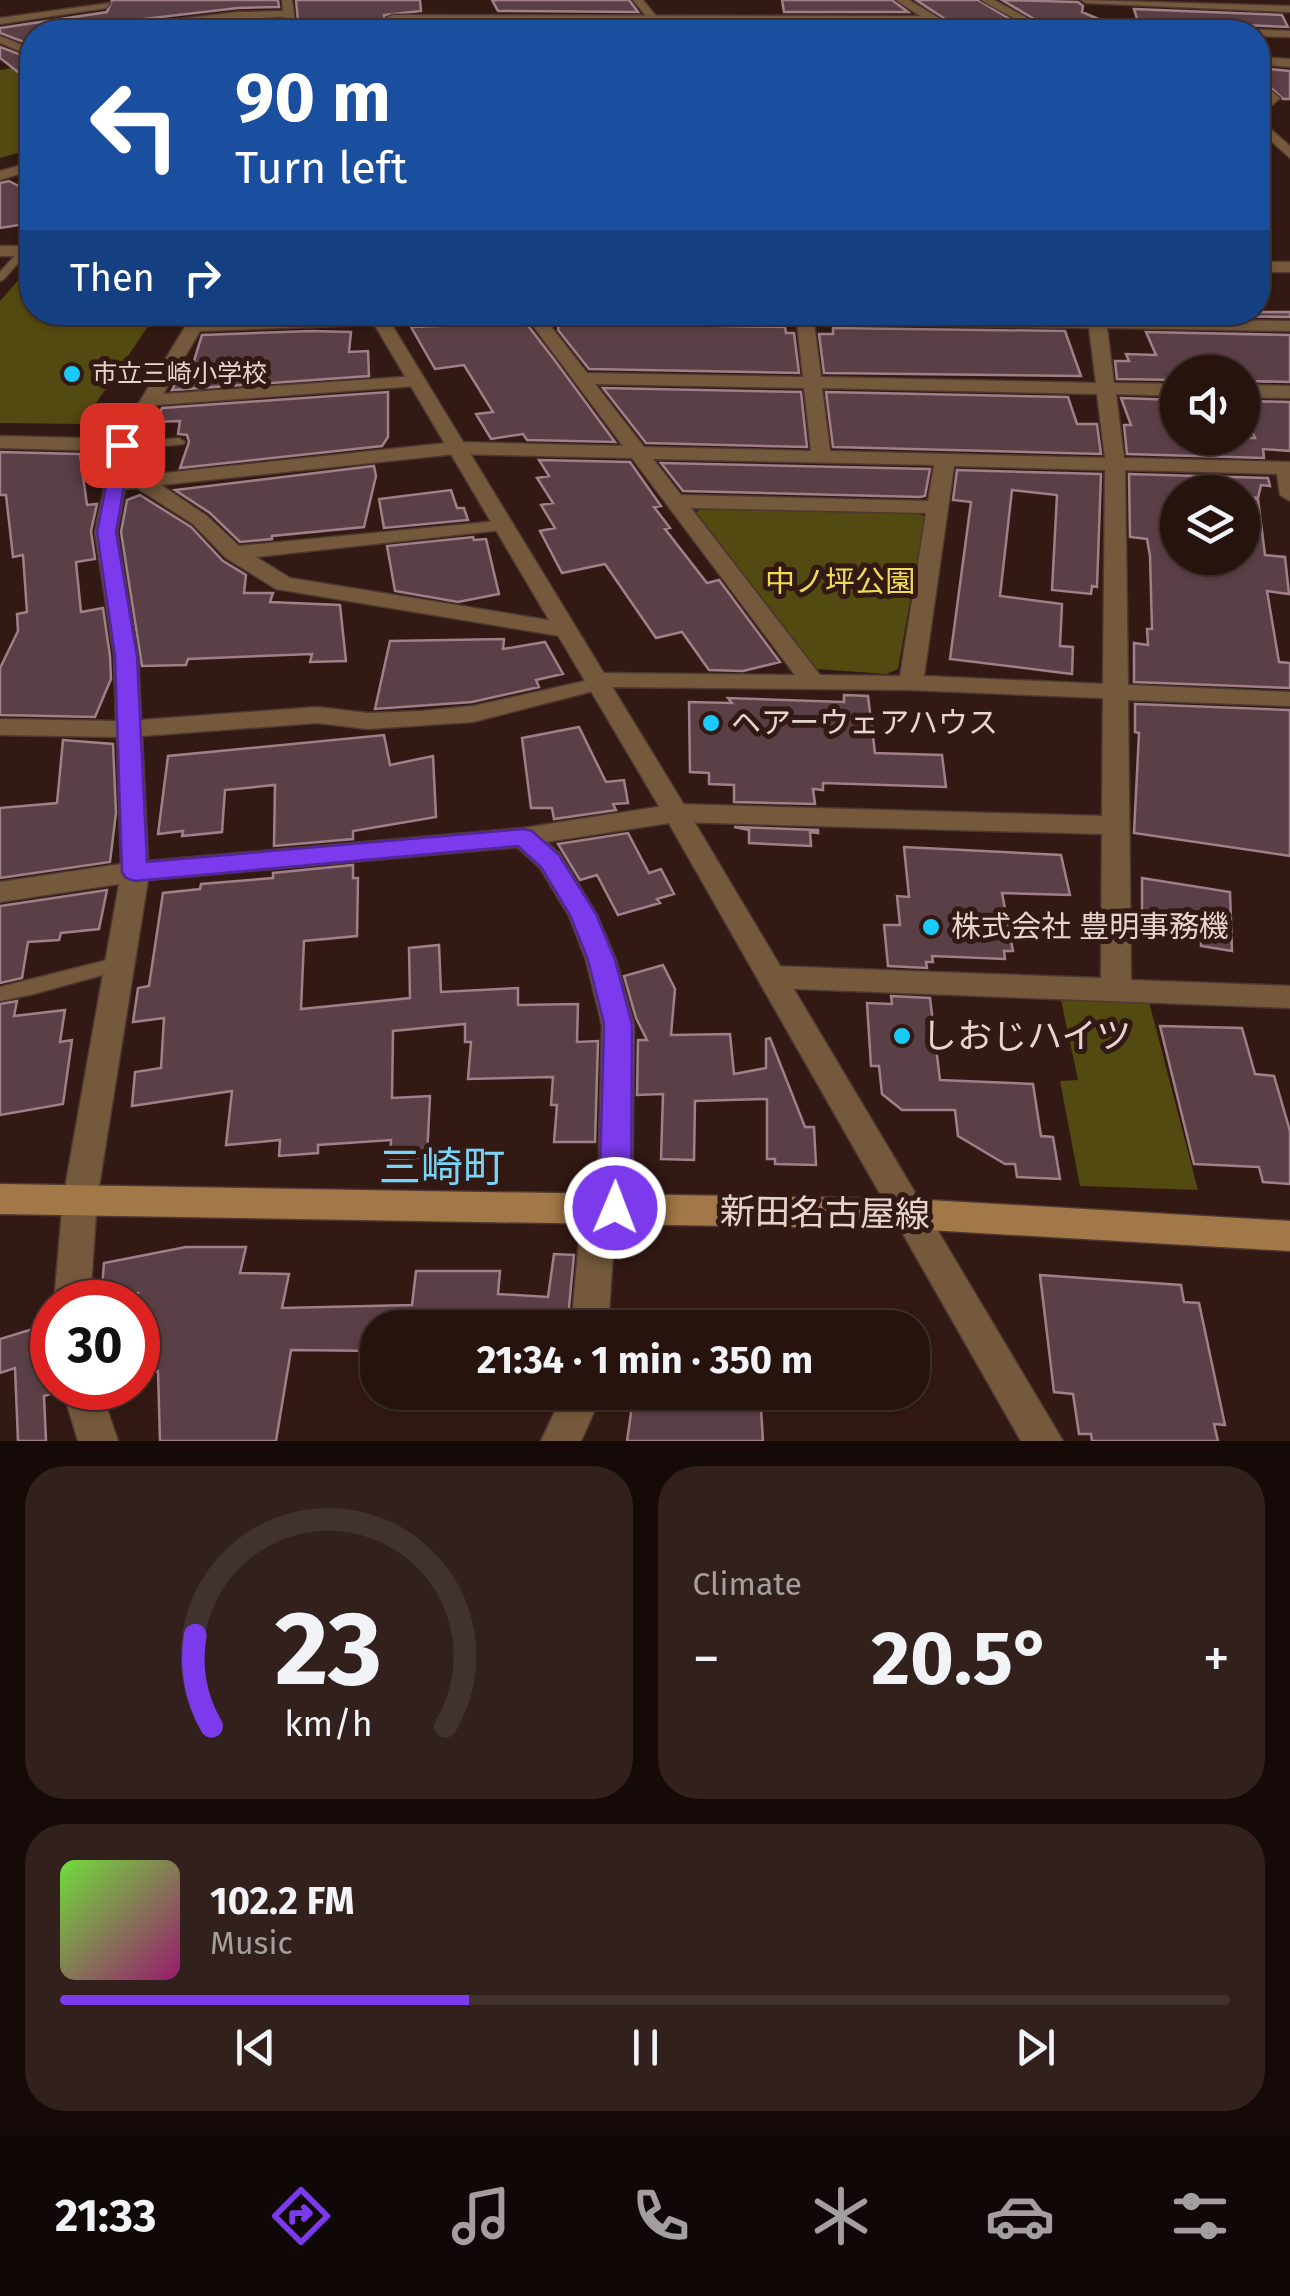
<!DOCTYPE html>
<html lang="en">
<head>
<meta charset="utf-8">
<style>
  body { margin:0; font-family:"Fira Sans","Noto Sans JP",sans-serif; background:#32201c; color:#f1f3f6; height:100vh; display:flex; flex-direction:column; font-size:38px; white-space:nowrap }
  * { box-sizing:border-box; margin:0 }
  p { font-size:32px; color:#a49e9e }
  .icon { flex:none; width:55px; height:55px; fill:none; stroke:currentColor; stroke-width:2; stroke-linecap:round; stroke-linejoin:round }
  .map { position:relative; height:1441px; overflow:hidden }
  .drawer { display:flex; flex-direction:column; gap:25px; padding:25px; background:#150a08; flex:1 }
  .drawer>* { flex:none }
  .banner { position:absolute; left:20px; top:20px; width:1250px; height:305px; border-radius:40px; box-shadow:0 2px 8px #0004,0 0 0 2px #42322e; background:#1a4fa0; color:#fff; overflow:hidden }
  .controls { position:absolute; left:1160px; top:355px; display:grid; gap:20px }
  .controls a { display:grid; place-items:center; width:100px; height:100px; border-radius:50%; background:#26130e; box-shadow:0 2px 8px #0004,0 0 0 2px #42322e; font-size:50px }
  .speed { position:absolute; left:30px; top:1280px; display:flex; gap:20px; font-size:50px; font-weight:700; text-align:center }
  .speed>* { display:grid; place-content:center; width:130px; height:130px; border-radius:50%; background:#26130e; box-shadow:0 2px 8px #0004,0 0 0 2px #42322e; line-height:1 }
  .speed .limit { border:15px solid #d22; background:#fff; color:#111 }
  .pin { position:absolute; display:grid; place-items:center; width:85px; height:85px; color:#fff; margin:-42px; border-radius:20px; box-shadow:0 5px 15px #0006 }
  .me { position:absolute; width:110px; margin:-55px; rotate:1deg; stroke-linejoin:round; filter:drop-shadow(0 0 8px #0008) }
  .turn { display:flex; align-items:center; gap:35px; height:210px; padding:0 50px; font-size:45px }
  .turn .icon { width:130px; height:130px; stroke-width:2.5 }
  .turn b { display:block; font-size:70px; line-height:85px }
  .then { display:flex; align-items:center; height:95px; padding:0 50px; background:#0003; gap:20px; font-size:38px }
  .big { font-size:75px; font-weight:700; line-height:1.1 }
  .drawer .tile { flex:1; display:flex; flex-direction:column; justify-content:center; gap:15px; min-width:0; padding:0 35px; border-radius:40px; background:#32201c }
  .drawer .dial { align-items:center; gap:0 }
  .dial svg { height:260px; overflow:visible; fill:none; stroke:#42322e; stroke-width:7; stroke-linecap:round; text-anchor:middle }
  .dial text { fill:#f1f3f6; stroke:none }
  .song { display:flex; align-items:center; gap:30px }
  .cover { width:120px; height:120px; border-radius:15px; background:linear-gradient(135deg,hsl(100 70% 55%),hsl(320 70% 35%)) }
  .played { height:10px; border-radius:5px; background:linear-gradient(90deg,#7c3aed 35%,#42322e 35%) }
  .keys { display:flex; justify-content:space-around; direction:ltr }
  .heat { display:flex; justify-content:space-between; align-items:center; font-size:55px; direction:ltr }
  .drawer .tiles { flex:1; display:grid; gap:25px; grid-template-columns:1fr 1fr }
  .tile:last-child { grid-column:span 2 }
  .trip { position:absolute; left:360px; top:1310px; width:570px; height:100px; border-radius:40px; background:#26130e; box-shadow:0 2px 8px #0004,0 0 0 2px #42322e; font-weight:700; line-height:100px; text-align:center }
  .tab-bar { display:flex; height:160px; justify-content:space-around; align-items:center; background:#0f0806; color:#a49e9e }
  .tab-bar .icon { width:70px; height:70px }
  .tab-bar .current { color:#7c3aed }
  .tab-bar b { font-size:45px; color:#f1f3f6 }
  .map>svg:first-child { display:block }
</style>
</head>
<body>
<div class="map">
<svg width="1290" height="1441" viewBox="0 0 1290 1441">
  <rect width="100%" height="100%" fill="#321913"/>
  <path fill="#524a10" d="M 12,68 L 32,83 L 32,149 L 0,158 L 0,70 Z
    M 29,268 L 32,268 L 32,312 L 157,313 L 82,424 L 0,423 L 0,301 Z
    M 708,505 L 914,511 L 925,517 L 898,669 L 886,674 L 817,669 L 696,512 Z
    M 1061,1000 L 1149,1002 L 1198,1190 L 1080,1186 L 1060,1081 L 1078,1080 Z"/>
  <path fill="#5b3f47" stroke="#a07f88" stroke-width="2.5" d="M 112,0 L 278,0 L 279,7 L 238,8 L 32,32 L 32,45 L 0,33 L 0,28 L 107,12 Z
    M 296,0 L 420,0 L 421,11 L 384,15 L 388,32 L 299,32 Z
    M 492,0 L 629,0 L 638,12 L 498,11 Z
    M 782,0 L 892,0 L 908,12 L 784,12 Z
    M 916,0 L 978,0 L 1032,32 L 965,32 Z
    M 1002,0 L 1078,2 L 1083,6 L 1082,12 L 1129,32 L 1056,32 Z
    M 1134,9 L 1282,15 L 1288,27 L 1146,21 L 1139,25 Z
    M 280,21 L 281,32 L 154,30 Z
    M 504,25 L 649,25 L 653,32 L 508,32 Z
    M 788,25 L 930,26 L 942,32 L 796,32 Z
    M 0,47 L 32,59 L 32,83 L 0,58 Z
    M 1258,68 L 1290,71 L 1290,99 L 1283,99 L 1258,76 Z
    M 9,181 L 32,193 L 32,223 L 0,228 L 0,183 Z
    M 1137,312 L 1290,312 L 1290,317 L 1138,315 Z
    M 526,323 L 553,358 L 615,442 L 527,440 L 523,434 L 491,439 L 476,414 L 493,412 L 464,365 L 435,369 L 411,327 Z
    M 559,323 L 785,327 L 786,333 L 794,333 L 799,373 L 589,369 L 558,330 Z
    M 833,328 L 1065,331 L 1081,376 L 824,373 L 819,334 L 833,334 Z
    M 311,331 L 351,332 L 349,352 L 368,351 L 369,376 L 172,390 L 179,377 L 189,377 L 202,335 Z
    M 1146,332 L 1290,335 L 1290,382 L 1242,381 L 1242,372 L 1178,372 L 1178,380 L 1117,379 L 1115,361 L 1129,361 L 1126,354 L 1156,355 Z
    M 603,388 L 801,392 L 807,447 L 646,443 Z
    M 388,392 L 388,437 L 382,446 L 180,468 L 189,442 L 187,435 L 178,434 L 180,421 L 155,422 L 162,408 Z
    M 826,392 L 1068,397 L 1077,424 L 1097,424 L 1101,454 L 833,447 Z
    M 1121,398 L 1178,400 L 1178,438 L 1255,438 L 1242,411 L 1242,401 L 1290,402 L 1290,451 L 1263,449 L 1264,458 L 1127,454 L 1124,425 L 1131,425 Z
    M 0,452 L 80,454 L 87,505 L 97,504 L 91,531 L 95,559 L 76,562 L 81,612 L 103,608 L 110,656 L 111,679 L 95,717 L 0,715 L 0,668 L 18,631 L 17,614 L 27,612 L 23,555 L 13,557 L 6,495 L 0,495 Z
    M 539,460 L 630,462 L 661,506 L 654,507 L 670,528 L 665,529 L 707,583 L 719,580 L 780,662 L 743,671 L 709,670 L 682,632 L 656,638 L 605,564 L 562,573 L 540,531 L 555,528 L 541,505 L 553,503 L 537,478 L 549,476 Z
    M 661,463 L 930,469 L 925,496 L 920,497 L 683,491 Z
    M 374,466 L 376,476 L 364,527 L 272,536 L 272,539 L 240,542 L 210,513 L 175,490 Z
    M 957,470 L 1101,474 L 1097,587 L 1092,586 L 1091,594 L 1052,590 L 1057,495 L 1012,490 L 1000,596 L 1062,604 L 1060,646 L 1073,647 L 1072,674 L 950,659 L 971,502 L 953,500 Z
    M 1129,474 L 1268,478 L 1270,486 L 1261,485 L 1258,498 L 1242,496 L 1242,492 L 1178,492 L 1178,558 L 1242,558 L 1242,500 L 1258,499 L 1265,555 L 1285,557 L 1289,594 L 1267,591 L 1279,662 L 1290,663 L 1290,688 L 1134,682 L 1134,643 L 1148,645 L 1147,629 L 1152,629 L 1150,556 L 1147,539 L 1130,537 Z
    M 451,490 L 457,508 L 464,508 L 468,520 L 384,528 L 379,499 Z
    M 140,495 L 191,527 L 223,561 L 246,575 L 244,593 L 273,593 L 270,602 L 340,605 L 346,661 L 310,662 L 312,654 L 188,659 L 186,665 L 142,666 L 121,532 L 127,500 Z
    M 473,537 L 474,540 L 486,539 L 499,594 L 458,602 L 395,591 L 387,546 Z
    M 504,639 L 503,649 L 545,642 L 563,674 L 536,680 L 539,687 L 472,702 L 375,709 L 390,641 Z
    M 844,695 L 868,696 L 875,753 L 942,755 L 946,787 L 823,783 L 823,790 L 813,789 L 815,804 L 734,802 L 734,785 L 709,784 L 709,773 L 690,772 L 689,702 L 732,703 L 728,698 L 844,702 Z
    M 1135,704 L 1290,710 L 1290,856 L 1134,833 L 1139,733 L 1135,732 Z
    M 579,727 L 606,782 L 624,780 L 628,803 L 613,804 L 616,810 L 554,819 L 552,808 L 531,808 L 522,738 Z
    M 384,735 L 390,765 L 433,756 L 436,817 L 353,831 L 353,839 L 274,846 L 275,785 L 225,790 L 222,832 L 182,836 L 183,831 L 158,834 L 168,756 Z
    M 63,740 L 113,744 L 116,813 L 110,862 L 0,878 L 0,808 L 57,803 Z
    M 734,827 L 818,830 L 818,833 L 810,832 L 811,846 L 749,843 L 749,830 Z
    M 628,833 L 649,873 L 661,869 L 674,894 L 657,899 L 660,903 L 618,915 L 597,875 L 580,880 L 558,844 Z
    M 904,847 L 1061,855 L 1070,895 L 1002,893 L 1013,951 L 1004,951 L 1005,959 L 932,956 L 933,962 L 926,962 L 927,968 L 888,966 L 884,925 L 900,925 L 897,896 L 909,897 Z
    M 353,865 L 353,878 L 358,878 L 357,936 L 304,941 L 301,1009 L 410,998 L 409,948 L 439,945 L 441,992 L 518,988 L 518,1005 L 578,1004 L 577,1042 L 598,1041 L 595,1142 L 554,1142 L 557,1105 L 551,1105 L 553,1077 L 468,1079 L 471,1042 L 465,1042 L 465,1024 L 393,1031 L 392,1098 L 430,1096 L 427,1157 L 390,1160 L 391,1140 L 318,1145 L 318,1153 L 279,1156 L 280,1140 L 226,1145 L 232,1091 L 132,1106 L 135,1072 L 161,1068 L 164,1018 L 133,1022 L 138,988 L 149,986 L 163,893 L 200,889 L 201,884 L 273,878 L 273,873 Z
    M 1142,878 L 1230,892 L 1232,951 L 1201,946 L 1201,937 L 1142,928 Z
    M 107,890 L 99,929 L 61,933 L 59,940 L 28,942 L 22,978 L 0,983 L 0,906 Z
    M 663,965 L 675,989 L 671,1035 L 730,1034 L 734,1074 L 766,1068 L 766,1039 L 770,1038 L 805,1127 L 814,1127 L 816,1165 L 775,1164 L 775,1159 L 767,1159 L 767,1099 L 695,1101 L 694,1160 L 661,1159 L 663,1094 L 637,1095 L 638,1040 L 647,1040 L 636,1018 L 624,976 Z
    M 891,996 L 930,998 L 940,1080 L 1033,1084 L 1041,1136 L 1053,1137 L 1060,1179 L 1017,1177 L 1015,1164 L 1005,1164 L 958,1136 L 955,1110 L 902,1110 L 882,1094 L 879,1066 L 871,1066 L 867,1003 L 892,1004 Z
    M 17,1001 L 14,1016 L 65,1010 L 60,1042 L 72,1040 L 63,1104 L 0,1115 L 0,1004 Z
    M 1160,1026 L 1242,1028 L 1255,1074 L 1274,1076 L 1290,1131 L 1290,1184 L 1263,1182 L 1259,1167 L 1194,1164 Z
    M 186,1247 L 246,1247 L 240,1273 L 289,1274 L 282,1308 L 412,1305 L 416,1271 L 500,1271 L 498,1294 L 548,1297 L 554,1254 L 574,1255 L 567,1328 L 378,1328 L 378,1351 L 291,1350 L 276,1441 L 160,1441 L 158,1371 L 138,1375 L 138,1293 L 101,1299 L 104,1263 Z
    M 1040,1275 L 1181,1285 L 1184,1302 L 1199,1303 L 1225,1425 L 1214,1424 L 1218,1441 L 1092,1441 L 1091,1434 L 1079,1434 L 1073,1394 L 1054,1392 Z
    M 46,1325 L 50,1394 L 44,1396 L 46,1441 L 18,1441 L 15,1368 L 0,1373 L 0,1339 Z
    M 634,1392 L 760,1392 L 763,1441 L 627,1441 Z"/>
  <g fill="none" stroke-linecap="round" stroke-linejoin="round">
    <defs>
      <path id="service" d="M 21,249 L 29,251 L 3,280 L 0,281 L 0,272 Z
        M 179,438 L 185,442 L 183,444 L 122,451 L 116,447 L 122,443 Z
        M 119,957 L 125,959 L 128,964 L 125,969 L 30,995 L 0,1001 L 0,987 Z"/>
      <path id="pedestrian" d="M 633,0 L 643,0 L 669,32 L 659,32 Z"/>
      <path id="minor" d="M 896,0 L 909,0 L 962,32 L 949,32 L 931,22 L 399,21 L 403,32 L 392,32 L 386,18 L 392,15 L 920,16 Z
        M 981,0 L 994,0 L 1053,32 L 1039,32 Z
        M 1081,0 L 1290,6 L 1290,12 L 1086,3 Z
        M 110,3 L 106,8 L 0,24 L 0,18 Z
        M 288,11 L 292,16 L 71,32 L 238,12 Z
        M 1146,25 L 1290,31 L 1290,37 L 1258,36 L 1258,32 L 1142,30 Z
        M 0,36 L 32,49 L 32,56 L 0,43 Z
        M 1258,57 L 1290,59 L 1290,67 L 1258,64 Z
        M 1258,80 L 1280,98 L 1258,118 L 1258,107 L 1267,98 L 1258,90 Z
        M 1258,118 L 1290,146 L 1290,158 L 1258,129 Z
        M 32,162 L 32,170 L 0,180 L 0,171 Z
        M 194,312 L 211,312 L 206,320 L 431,312 L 1088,318 L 1088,312 L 1105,312 L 1105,318 L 1290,321 L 1290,331 L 1107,328 L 1114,383 L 1178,384 L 1178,396 L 1116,394 L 1124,458 L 1290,462 L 1290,501 L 1280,495 L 1277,474 L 1125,470 L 1128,685 L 1290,692 L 1290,706 L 1128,700 L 1131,980 L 1290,986 L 1290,1008 L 773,988 L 762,985 L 758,977 L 762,969 L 773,966 L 1101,978 L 1102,834 L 676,822 L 546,842 L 560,854 L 597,915 L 616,960 L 634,1025 L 632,1208 L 627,1218 L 615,1223 L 608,1328 L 571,1328 L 582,1208 L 587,1198 L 598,1194 L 602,1025 L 586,960 L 569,916 L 540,868 L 517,847 L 148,880 L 97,1199 L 90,1302 L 54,1302 L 63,1199 L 119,884 L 0,902 L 0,882 L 121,864 L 117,737 L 0,735 L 0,719 L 116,721 L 114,656 L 95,532 L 112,451 L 0,448 L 0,436 L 117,439 ZM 528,319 L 623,446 L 456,442 L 127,477 L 133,445 L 156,405 L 416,386 L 425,381 L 416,376 L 163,394 L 200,331 ZM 545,319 L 797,323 L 803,377 L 587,373 ZM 814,324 L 1089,328 L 1096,383 L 821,377 ZM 595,384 L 804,388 L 811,451 L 644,447 ZM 822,388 L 1097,394 L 1105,458 L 830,451 ZM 456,454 L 632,458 L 795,675 L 596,673 L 587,675 L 585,681 L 473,706 L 421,711 L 368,713 L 317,707 L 141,720 L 138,656 L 117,532 L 125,489 L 137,488 L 193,524 L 226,558 L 276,589 L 566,637 L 574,635 L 578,630 L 566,623 L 290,578 L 256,557 L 502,530 L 513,524 L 509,520 L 239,546 L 207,516 L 161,485 ZM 653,459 L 934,465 L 928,501 L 681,495 ZM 954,466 L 1105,470 L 1103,684 L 924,676 ZM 691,508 L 926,513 L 900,676 L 820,675 ZM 609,687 L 911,690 L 1103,698 L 1102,816 L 676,804 L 523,828 L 148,861 L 142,736 L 317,723 L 368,729 L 473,722 Z
        M 1242,385 L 1290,386 L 1290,398 L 1242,397 Z
        M 62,1388 L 100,1388 L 118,1441 L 78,1441 Z
        M 564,1392 L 603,1392 L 581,1441 L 541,1441 Z"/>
      <path id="tertiary" d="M 282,0 L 292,0 L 296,32 L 285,32 Z
        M 0,246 L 32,246 L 32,256 L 0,256 Z
        M 1258,262 L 1290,262 L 1290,272 L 1258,272 Z
        M 367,312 L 384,312 L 689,813 L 1063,1441 L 1021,1441 L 663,813 Z"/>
      <path id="secondary" d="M 0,1184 L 911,1199 L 1290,1221 L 1290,1251 L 911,1229 L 0,1214 Z"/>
    </defs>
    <use href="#service" stroke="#4f3731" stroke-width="3"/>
    <use href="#pedestrian" stroke="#4f3731" stroke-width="3"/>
    <use href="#minor" stroke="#4f3731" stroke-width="3"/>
    <use href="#tertiary" stroke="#4f3731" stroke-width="3"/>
    <use href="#secondary" stroke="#4f3731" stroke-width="3"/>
    <use href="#service" fill="#74593c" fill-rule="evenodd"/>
    <use href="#pedestrian" fill="#74593c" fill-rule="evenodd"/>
    <use href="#minor" fill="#74593c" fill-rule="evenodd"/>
    <use href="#tertiary" fill="#74593c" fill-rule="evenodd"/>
    <use href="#secondary" fill="#a37848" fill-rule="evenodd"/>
  </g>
  <path fill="#7c3aed" stroke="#51269a" stroke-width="2.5" d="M 122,440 L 131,445 L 116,532 L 137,656 L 147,862 L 523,829 L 532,831 L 559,855 L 596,914 L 615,960 L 632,1024 L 631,1208 L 626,1218 L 615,1222 L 604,1218 L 599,1208 L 604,1024 L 588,960 L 570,915 L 541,867 L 518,846 L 135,881 L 126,878 L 122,872 L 115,656 L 97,532 L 114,445 Z"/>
  <g fill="#19cafc" stroke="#321913" stroke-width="4">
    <circle cx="72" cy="374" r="10"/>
    <circle cx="711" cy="723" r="10"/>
    <circle cx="931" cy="927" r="10"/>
    <circle cx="902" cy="1036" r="10"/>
  </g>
  <g text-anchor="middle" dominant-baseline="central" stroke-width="10" stroke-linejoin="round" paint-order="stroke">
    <g font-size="25" fill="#e6d4d0" stroke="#321913" text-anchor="start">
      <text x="92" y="374">市立三崎小学校</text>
    </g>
    <g font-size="30" fill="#efdc56" stroke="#321913">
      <text x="840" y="582">中ノ坪公園</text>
    </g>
    <g font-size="30" fill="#e6d4d0" stroke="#321913" text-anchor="start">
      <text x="731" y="723">ヘアーウェアハウス</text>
      <text x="951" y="927">株式会社 豊明事務機</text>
    </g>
    <g font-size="35" fill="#e6d4d0" stroke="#321913" text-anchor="start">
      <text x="922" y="1036">しおじハイツ</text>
    </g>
    <g font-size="35" fill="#e6d4d0" stroke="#321913">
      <text transform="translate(825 1213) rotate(1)">新田名古屋線</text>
    </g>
    <g font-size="42" fill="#79d5f7" stroke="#321913">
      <text x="442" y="1168">三崎町</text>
    </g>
  </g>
</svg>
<div class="controls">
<a><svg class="icon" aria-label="sound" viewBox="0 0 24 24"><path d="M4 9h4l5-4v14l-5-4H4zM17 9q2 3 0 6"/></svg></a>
<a><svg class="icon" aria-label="layers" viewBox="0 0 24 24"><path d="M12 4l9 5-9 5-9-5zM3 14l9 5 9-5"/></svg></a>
</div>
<div class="speed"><div class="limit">30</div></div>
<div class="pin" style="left:122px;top:445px;background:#d93025"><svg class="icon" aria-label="arrive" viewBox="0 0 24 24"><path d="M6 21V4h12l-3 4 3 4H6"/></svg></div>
<svg class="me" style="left:615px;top:1208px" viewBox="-20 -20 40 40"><circle r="17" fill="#7c3aed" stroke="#fff" stroke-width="3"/><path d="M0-11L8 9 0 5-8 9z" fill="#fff"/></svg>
<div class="trip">21:34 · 1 min · 350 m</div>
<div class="banner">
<div class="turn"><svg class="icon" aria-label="left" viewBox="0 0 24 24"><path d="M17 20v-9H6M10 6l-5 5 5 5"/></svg><div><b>90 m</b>Turn left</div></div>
<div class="then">Then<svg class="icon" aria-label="right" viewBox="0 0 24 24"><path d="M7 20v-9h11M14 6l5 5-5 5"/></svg></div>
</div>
</div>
<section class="drawer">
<div class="tiles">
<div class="tile dial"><svg viewBox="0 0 100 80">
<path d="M14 69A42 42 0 1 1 86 69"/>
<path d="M14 69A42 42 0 0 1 9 41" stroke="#7c3aed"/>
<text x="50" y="56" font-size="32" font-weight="700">23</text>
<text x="50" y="72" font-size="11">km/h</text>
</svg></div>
<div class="tile"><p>Climate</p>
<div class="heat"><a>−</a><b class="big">20.5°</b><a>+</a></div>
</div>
<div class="tile">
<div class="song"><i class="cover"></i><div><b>102.2 FM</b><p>Music</p></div></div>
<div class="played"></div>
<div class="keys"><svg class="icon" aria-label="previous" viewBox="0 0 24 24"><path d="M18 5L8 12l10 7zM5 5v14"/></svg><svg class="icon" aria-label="pause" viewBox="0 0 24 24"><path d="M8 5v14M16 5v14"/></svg><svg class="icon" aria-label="next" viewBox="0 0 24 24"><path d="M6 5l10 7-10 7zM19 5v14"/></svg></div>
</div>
</div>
</section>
<nav class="tab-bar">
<b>21:33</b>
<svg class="icon current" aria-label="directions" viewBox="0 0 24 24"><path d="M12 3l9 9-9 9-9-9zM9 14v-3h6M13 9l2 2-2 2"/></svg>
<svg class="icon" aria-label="music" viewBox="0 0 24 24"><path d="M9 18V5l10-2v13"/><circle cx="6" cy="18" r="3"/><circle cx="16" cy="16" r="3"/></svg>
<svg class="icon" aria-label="phone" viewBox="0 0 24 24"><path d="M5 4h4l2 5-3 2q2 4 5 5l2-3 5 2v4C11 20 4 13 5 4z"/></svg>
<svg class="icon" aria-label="climate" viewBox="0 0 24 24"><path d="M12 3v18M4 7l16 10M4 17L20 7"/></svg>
<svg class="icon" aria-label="car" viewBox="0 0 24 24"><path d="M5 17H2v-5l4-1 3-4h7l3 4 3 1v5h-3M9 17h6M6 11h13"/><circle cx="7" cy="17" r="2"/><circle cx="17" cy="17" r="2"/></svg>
<svg class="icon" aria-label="filters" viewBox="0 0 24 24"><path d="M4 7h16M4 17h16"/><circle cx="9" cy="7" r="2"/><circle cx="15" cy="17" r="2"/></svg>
</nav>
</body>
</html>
